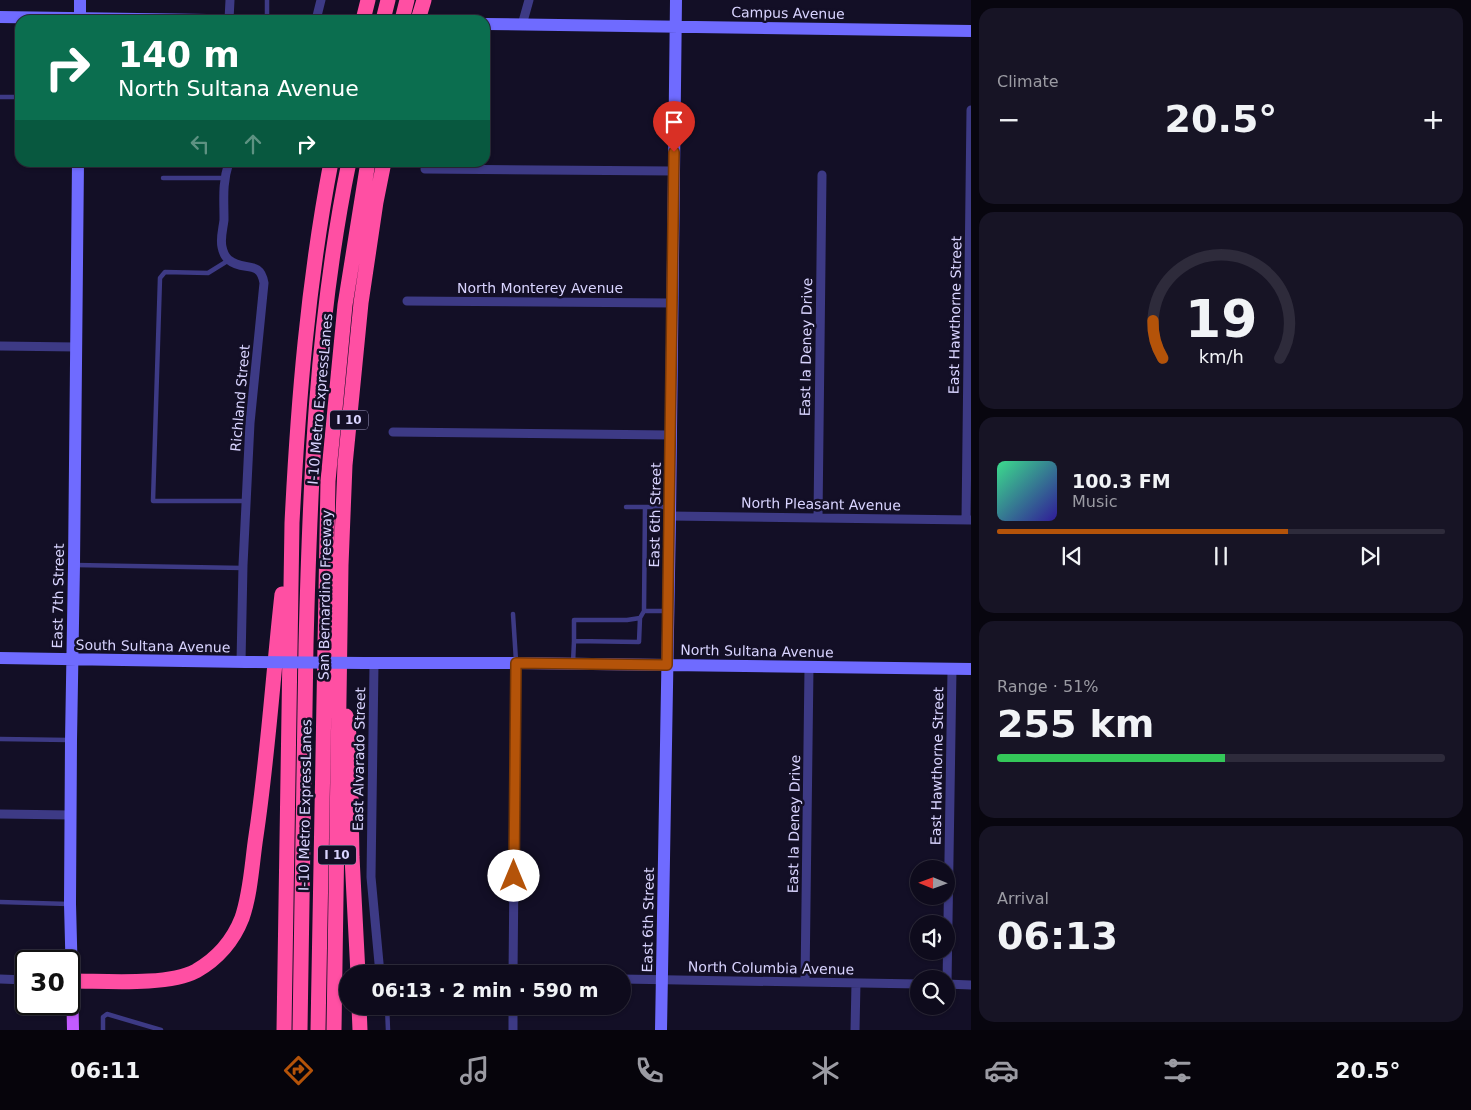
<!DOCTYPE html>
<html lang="en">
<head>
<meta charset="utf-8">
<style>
  body { margin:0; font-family:"DejaVu Sans",sans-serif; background:#171425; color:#f1f3f6; height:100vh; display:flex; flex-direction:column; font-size:19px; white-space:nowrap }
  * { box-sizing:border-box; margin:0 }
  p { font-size:16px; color:#9b9ba3 }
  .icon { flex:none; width:28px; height:28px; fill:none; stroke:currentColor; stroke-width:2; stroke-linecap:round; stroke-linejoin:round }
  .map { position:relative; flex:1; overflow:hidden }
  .sheet { display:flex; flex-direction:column; gap:8px; padding:8px; background:#08060f; width:500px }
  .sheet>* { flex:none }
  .top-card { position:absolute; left:15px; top:15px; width:475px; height:152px; border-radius:15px; box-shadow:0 1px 4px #0004,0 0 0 1px #2e2b3b; background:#0b6e4f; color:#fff; overflow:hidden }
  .needle { width:32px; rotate:271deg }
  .controls { position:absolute; left:910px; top:860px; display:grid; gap:10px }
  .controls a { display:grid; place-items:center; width:45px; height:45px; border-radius:50%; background:#0e0b1c; box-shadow:0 1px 4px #0004,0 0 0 1px #2e2b3b; font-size:25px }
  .speed { position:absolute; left:15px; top:950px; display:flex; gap:10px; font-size:25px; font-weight:700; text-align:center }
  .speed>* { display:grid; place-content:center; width:65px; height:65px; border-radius:50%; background:#0e0b1c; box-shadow:0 1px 4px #0004,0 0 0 1px #2e2b3b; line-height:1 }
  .speed .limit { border:2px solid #111; border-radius:8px; background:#fff; color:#111 }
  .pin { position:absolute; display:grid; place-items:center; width:42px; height:42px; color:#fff; margin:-51px -21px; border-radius:50% 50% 50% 0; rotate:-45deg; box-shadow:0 0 5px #0007 }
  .pin .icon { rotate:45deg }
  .me { position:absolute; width:55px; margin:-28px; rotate:0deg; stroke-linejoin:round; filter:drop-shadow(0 0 4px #0008) }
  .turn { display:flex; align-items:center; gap:18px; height:105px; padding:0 20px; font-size:22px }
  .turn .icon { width:65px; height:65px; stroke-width:2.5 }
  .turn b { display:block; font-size:35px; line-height:42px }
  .lanes { display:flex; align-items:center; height:48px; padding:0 20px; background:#0003; justify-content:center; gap:25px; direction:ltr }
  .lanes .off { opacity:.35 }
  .big { font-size:38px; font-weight:600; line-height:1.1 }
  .sheet .widget { flex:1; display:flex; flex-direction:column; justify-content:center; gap:8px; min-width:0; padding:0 18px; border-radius:15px; background:#171425 }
  .sheet .dial { align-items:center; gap:0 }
  .dial svg { height:130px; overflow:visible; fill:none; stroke:#2e2b3b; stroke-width:7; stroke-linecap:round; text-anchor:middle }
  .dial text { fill:#f1f3f6; stroke:none }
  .song { display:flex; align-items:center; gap:15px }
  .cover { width:60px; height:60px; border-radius:8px; background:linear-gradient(135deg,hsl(150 70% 55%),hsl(250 70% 35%)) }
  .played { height:5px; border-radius:2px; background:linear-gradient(90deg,#b45309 65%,#2e2b3b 65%) }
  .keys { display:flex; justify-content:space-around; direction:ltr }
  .heat { display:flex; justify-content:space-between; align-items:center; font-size:28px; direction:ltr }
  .charge { height:8px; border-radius:4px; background:linear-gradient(90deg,#34c759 51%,#2e2b3b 0) }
  .trip { position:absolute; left:339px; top:965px; width:292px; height:50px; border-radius:25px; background:#0e0b1c; box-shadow:0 1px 4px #0004,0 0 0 1px #2e2b3b; font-weight:600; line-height:50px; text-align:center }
  .tabs { display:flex; height:80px; justify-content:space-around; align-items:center; background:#06040b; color:#9b9ba3 }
  .tabs .icon { width:35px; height:35px }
  .tabs .active { color:#b45309 }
  .tabs b { font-size:22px; color:#f1f3f6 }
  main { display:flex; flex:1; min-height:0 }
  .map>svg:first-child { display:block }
</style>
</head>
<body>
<main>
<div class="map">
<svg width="971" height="1030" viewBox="0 0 971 1030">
  <rect width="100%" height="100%" fill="#130f26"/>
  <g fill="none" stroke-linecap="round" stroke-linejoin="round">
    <path stroke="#3d3a85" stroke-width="4.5" d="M 267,20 L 267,0
      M 0,97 L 20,97
      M 163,178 L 224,178
      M 229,260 L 208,273 L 165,272 L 160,278 L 153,501 L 246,501
      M 626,507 L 669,507
      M 75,565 L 243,568
      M 644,611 L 645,507
      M 513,614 L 516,661
      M 574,641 L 574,620 L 627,620 L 640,618
      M 573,663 L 574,641 L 639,642 L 640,618 L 644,611 L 667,611
      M 0,739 L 69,740
      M 0,902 L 69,904
      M 387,1006 L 388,1030
      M 103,1030 L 103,1017 L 107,1014 L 161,1030"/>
    <path stroke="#3d3a85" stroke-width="9" d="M 229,20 L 230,0
      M 316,20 L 321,0
      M 522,25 L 529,0
      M 229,162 C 222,184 224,198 224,220 C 223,229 220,238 222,247 C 223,252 225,257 229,260 C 243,272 260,259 264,283 L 250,423 L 243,565 L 241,662
      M 425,169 L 673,171
      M 407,301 L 672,303
      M 0,346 L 76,347
      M 393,432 L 671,435
      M 670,516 L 971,520
      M 818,518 L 822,175
      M 966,520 L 971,110
      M 374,664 L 371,877 L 380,974
      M 0,814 L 71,815
      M 513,974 L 516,663
      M 0,979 L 26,980
      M 622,979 L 919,984
      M 805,982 L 809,667
      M 946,984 L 971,985
      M 947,984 L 952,669
      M 513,1030 L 513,1006
      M 855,1030 L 856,983"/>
    <path stroke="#6f6bff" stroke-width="12" d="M 0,17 L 207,20
      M 80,20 L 80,0
      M 485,24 L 971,31
      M 0,658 L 246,662
      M 364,663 L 516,663 L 971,669
      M 72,981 L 70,904 L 71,740 L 74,565 L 78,162
      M 661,1030 L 670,516 L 676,0"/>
    <path stroke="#c25bff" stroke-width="12" d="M 72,981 L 73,1030"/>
    <path stroke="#ff4fa3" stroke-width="15" d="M 363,20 L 368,0
      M 383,20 L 388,0
      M 402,20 L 407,0
      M 418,20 L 424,0
      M 346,716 L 350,741 L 352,857 L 358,974
      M 72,981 C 105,981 168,986 196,971 C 217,959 233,941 242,918 C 251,892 252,862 256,836 C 268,756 273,674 282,594
      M 359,1006 L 360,1030
      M 284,1030 L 292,523 C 298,402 308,282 331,162
      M 300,1030 C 302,902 304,773 306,645 C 310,483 316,322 349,162
      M 318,1030 L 328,481 L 345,305 L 368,162
      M 334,1030 L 341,565 L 345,465 L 361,303 L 376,202 L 384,162"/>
    <path stroke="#6f6bff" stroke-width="12" d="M 246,662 L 364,663"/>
  </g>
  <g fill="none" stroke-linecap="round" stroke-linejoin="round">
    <defs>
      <path id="route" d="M 514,876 L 516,663 L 667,665 L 674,152"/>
    </defs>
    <use href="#route" stroke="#753606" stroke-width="12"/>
    <use href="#route" stroke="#b45309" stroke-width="9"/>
  </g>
  <g text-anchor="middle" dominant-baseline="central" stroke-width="5" stroke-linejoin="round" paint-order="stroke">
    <g fill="#130f26" stroke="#9e99be" stroke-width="1">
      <rect x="330" y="410.5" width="38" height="19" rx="4"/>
      <rect x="318" y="845.5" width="38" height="19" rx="4"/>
    </g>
    <g font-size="12" font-weight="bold" fill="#d9d4ff">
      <text x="349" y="420">I 10</text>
      <text x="337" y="855">I 10</text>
    </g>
    <g font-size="14" fill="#d9d4ff" stroke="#130f26">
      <text transform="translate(788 13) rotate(1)">Campus Avenue</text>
      <text x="540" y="288">North Monterey Avenue</text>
      <text transform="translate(955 315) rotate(-89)">East Hawthorne Street</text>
      <text transform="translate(806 347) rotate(-89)">East la Deney Drive</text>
      <text transform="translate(240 398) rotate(-85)">Richland Street</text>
      <text transform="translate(320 399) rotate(-85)">I-10 Metro ExpressLanes</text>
      <text transform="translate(821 504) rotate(1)">North Pleasant Avenue</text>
      <text transform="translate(655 515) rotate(-89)">East 6th Street</text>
      <text transform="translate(325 595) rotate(-89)">San Bernardino Freeway</text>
      <text transform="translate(58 596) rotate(-89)">East 7th Street</text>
      <text transform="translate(153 646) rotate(1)">South Sultana Avenue</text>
      <text transform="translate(757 651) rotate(1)">North Sultana Avenue</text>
      <text transform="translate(359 759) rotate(-89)">East Alvarado Street</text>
      <text transform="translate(937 766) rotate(-89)">East Hawthorne Street</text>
      <text transform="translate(305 805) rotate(-89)">I-10 Metro ExpressLanes</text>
      <text transform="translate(794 824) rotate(-89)">East la Deney Drive</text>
      <text transform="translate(648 920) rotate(-89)">East 6th Street</text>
      <text transform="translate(771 968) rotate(1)">North Columbia Avenue</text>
    </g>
  </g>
</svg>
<div class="controls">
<a><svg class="needle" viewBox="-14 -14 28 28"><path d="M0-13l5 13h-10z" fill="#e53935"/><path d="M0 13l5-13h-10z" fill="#9b9ba3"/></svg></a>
<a><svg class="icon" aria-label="sound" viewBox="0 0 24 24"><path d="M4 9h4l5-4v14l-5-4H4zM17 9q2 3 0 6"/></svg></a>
<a><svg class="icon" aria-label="search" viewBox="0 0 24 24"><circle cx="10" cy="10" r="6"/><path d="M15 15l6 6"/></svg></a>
</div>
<div class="speed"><div class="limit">30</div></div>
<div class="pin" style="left:674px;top:152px;background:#d93025"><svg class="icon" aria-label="arrive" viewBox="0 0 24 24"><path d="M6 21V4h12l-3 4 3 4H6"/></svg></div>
<svg class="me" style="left:514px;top:876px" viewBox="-20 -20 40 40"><circle r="19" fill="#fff"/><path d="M0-13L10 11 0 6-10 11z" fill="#b45309"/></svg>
<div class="trip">06:13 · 2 min · 590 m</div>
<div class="top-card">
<div class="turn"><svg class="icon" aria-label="right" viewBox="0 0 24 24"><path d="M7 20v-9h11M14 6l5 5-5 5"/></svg><div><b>140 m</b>North Sultana Avenue</div></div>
<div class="lanes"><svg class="icon off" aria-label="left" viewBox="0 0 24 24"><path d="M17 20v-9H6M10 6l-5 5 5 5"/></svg><svg class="icon off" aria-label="ahead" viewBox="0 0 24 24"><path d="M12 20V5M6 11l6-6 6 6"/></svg><svg class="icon" aria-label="right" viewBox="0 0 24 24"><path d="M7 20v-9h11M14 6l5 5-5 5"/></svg></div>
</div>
</div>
<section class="sheet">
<div class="widget"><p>Climate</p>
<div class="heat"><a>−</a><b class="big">20.5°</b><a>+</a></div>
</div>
<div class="widget dial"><svg viewBox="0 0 100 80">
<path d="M14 69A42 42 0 1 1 86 69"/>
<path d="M14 69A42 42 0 0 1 8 46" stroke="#b45309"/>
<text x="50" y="56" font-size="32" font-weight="700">19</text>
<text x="50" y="72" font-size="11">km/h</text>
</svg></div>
<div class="widget">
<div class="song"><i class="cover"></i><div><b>100.3 FM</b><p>Music</p></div></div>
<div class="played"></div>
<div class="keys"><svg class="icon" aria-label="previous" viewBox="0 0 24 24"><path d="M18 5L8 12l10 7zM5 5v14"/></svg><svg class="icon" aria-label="pause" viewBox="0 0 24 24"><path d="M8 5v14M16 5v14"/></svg><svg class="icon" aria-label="next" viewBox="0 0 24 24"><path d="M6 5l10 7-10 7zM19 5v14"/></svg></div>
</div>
<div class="widget"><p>Range · 51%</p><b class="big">255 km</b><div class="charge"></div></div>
<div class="widget"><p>Arrival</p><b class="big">06:13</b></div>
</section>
</main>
<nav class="tabs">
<b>06:11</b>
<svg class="icon active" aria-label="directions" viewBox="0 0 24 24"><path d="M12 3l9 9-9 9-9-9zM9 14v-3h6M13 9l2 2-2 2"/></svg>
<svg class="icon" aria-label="music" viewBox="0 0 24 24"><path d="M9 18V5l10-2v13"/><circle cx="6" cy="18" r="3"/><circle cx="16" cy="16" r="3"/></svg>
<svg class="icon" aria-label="phone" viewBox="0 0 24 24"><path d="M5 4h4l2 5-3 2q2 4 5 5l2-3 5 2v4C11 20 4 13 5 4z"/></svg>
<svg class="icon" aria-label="climate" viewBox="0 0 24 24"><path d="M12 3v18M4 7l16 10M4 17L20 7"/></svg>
<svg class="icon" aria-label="car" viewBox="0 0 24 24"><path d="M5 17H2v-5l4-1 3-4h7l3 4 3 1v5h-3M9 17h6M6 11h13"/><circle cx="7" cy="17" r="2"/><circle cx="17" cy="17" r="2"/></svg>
<svg class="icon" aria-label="filters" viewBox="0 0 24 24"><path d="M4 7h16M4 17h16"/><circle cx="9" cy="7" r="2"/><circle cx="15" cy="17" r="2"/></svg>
<b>20.5°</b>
</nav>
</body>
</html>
